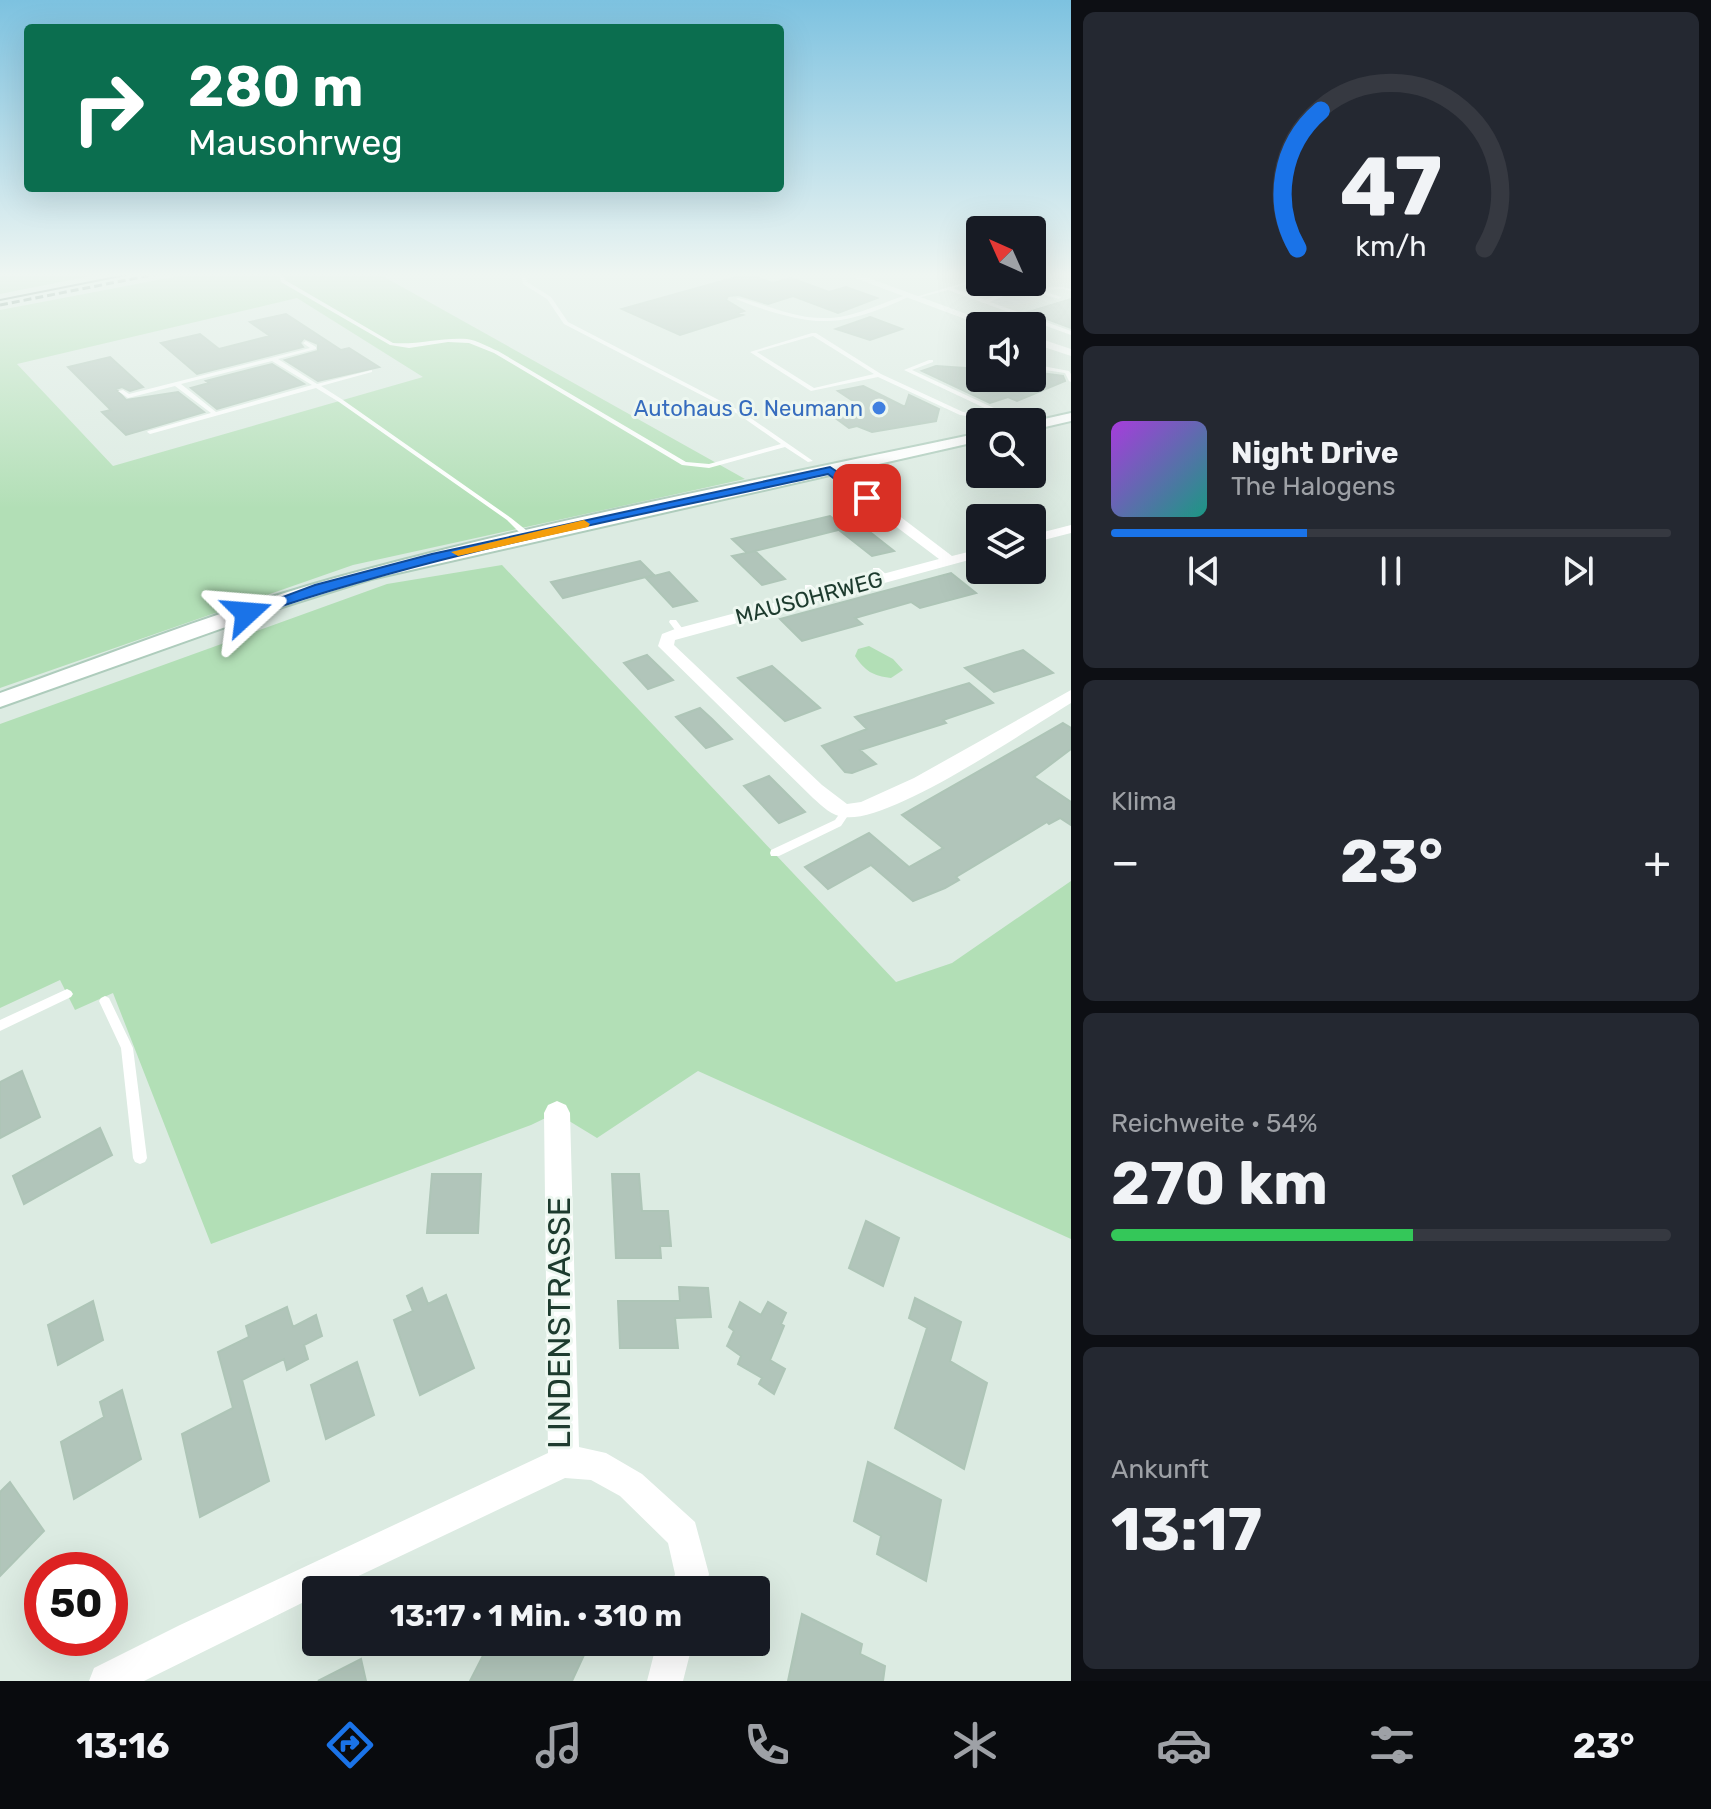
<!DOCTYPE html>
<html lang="de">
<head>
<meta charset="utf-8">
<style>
  body { margin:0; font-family:Rubik,sans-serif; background:#242831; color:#f1f3f6; height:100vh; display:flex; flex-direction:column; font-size:30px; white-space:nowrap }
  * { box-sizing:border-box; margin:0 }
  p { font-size:26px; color:#9ea1a6 }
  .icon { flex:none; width:44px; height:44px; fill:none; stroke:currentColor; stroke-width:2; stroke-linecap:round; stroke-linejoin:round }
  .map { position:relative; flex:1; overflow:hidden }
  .panel { display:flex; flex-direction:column; gap:12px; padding:12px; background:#0d0f14; width:640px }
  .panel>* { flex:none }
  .hud { position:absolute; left:24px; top:24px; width:760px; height:168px; border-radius:8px; box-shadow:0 8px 32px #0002; background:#0b6e4f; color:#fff; overflow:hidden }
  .needle { width:52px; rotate:315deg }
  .buttons { position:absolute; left:966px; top:216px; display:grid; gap:16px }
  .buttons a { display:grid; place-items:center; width:80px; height:80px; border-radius:8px; background:#171b24; box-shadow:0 8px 32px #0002; font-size:40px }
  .speed { position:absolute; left:24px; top:1552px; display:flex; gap:16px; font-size:40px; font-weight:700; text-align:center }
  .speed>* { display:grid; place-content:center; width:104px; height:104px; border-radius:50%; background:#171b24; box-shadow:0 8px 32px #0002; line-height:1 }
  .speed .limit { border:12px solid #d22; background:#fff; color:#111 }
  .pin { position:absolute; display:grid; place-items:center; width:68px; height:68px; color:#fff; margin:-34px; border-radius:16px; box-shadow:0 4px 12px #0006 }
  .me { position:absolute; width:88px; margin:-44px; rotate:71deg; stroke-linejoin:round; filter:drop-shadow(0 0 6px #0008) }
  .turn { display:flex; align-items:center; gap:28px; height:168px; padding:0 32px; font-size:36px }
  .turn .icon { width:104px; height:104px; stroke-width:2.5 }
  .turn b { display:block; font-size:56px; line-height:68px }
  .big { font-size:60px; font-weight:700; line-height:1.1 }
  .panel .tile { flex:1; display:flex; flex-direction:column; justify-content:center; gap:12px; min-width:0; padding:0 28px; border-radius:12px; background:#242831 }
  .panel .dial { align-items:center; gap:0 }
  .dial svg { height:208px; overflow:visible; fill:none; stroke:#363941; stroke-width:7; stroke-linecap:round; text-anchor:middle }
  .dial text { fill:#f1f3f6; stroke:none }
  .song { display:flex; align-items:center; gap:24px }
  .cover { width:96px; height:96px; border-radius:12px; background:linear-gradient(135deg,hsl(280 70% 55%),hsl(170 70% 35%)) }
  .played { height:8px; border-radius:4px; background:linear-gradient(90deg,#1a73e8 35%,#363941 35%) }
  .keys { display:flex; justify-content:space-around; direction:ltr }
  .heat { display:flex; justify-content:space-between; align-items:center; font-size:44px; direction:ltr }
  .charge { height:12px; border-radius:6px; background:linear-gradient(90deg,#34c759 54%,#363941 0) }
  .trip { position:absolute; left:302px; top:1576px; width:468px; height:80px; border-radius:8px; background:#171b24; box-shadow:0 8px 32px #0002; font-weight:700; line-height:80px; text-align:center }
  .tabs { display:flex; height:128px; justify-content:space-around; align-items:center; background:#090b0e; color:#9ea1a6 }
  .tabs .icon { width:56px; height:56px }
  .tabs .on { color:#1a73e8 }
  .tabs b { font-size:36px; color:#f1f3f6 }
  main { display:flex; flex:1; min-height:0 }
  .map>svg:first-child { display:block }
</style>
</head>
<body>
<main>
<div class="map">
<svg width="1071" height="1681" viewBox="0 0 1071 1681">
  <rect width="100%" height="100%" fill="#dcebe2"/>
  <path fill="#b2dfb6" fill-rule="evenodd" d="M 0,274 L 101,274 L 0,294 Z
    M 189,274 L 379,274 L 745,479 L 353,565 L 0,688 L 0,310 ZM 297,298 L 423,377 L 113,466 L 17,364 Z
    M 502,565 L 896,982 L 952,963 L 1071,881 L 1071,1239 L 698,1071 L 597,1138 L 556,1113 L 531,1125 L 211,1244 L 113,993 L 75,1010 L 60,980 L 0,1008 L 0,724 L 387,584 Z
    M 869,646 L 893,659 L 903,670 L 891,678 C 873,676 865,671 855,656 L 858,649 Z"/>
  <path fill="#b1c5ba" stroke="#aec5b7" stroke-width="2" d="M 747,274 L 773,283 L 791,278 L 829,292 L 846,287 L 877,298 L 838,313 L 793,296 L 768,304 L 739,295 L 728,296 L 726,300 L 744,311 L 738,313 L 743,315 L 680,335 L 622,309 Z
    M 1071,299 L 1071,328 L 1028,312 Z
    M 286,314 L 341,350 L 349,348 L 379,367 L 318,381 L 285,360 L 318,351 L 318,344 L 304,338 L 300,343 L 303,347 L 197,374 L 161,343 L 200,334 L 219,349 L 270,336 L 250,322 Z
    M 870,317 L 902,329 L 870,340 L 836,329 Z
    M 110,357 L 143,387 L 130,391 L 122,387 L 116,389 L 126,400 L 178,392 L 204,412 L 126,435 L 102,412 L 111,410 L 68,367 Z
    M 272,364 L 304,384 L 217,409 L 191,388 L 209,383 L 206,381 Z
    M 936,366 L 980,369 L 980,378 L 1032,378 L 1032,372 L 1063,376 L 1065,381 L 1017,401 L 1008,397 L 990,403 L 922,371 Z
    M 863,386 L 905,407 L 909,395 L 939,409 L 936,421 L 872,432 L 857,426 L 849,428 L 823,409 L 856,403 L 838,391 Z
    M 830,516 L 846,528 L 747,553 L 732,539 Z
    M 861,525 L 894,551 L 872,556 L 839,530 Z
    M 755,551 L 785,579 L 762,585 L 732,556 Z
    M 640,561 L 654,575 L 563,598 L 551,582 Z
    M 669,572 L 697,601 L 673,607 L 646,578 Z
    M 951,573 L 976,593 L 920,608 L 911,602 L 855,618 L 862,624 L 802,641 L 780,619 Z
    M 1023,650 L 1053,673 L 994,692 L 965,668 Z
    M 647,655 L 673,680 L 648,689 L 624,663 Z
    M 772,666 L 820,708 L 785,721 L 738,678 Z
    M 969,683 L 993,703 L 943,720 L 946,723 L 860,750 L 876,764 L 852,773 L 845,772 L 822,746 L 867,729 L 855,717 Z
    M 700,708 L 712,719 L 732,739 L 706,748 L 676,717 Z
    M 1063,723 L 1071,728 L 1071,749 L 1034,777 L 1071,802 L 1071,825 L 1060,818 L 1049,824 L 1047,822 L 956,877 L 959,880 L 945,888 L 913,901 L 871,865 L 828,889 L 805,867 L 869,833 L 909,867 L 943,848 L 902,815 Z
    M 769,776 L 805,812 L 779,823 L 744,786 Z
    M 22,1071 L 40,1117 L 0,1138 L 0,1082 Z
    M 100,1128 L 112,1155 L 24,1204 L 13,1176 Z
    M 432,1174 L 481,1174 L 478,1233 L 427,1233 Z
    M 612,1174 L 639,1174 L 642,1211 L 668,1211 L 671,1246 L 660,1246 L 661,1258 L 616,1258 Z
    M 866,1221 L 899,1238 L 883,1286 L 849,1268 Z
    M 679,1287 L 708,1288 L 711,1317 L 675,1318 L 678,1348 L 620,1348 L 618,1301 L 680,1301 Z
    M 422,1288 L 428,1304 L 446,1295 L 474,1368 L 420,1395 L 394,1320 L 413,1311 L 407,1296 Z
    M 915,1298 L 961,1322 L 950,1361 L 987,1383 L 964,1469 L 895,1428 L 927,1328 L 909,1318 Z
    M 93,1301 L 103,1340 L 58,1365 L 48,1325 Z
    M 740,1302 L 761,1315 L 768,1302 L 786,1313 L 781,1324 L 784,1326 L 770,1360 L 785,1369 L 774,1394 L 759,1384 L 762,1378 L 738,1364 L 741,1356 L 727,1346 L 734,1331 L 729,1327 Z
    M 287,1307 L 293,1327 L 316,1315 L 322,1336 L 304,1345 L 308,1359 L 287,1370 L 284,1359 L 242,1380 L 269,1481 L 200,1517 L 182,1434 L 233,1408 L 218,1352 L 249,1337 L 246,1326 Z
    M 357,1362 L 374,1415 L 326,1439 L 311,1385 Z
    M 122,1390 L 141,1459 L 74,1499 L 61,1442 L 104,1417 L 100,1402 Z
    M 868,1462 L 941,1500 L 926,1581 L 877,1554 L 881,1536 L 854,1521 Z
    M 10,1482 L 44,1531 L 0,1576 L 0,1492 Z
    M 802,1614 L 862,1644 L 860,1654 L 885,1666 L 883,1681 L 788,1681 Z
    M 490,1642 L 590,1642 L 572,1681 L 470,1681 Z
    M 361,1659 L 366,1681 L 318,1681 Z"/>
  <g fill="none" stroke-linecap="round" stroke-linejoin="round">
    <defs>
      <path id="secondary" d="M 1071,413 L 1071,421 L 1032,430 L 1031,422 Z
        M 980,433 L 980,441 L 371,579 L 282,607 L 0,707 L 0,693 C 119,651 238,603 361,571 C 565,516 774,477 980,433 Z"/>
    </defs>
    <use href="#secondary" stroke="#aeccbc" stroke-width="4"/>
    <path fill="#fff" fill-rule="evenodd" d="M 279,274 L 283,274 L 285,280 L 393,343 C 418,345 442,337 467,339 C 477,340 488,347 498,351 L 686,462 L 709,464 L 781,444 L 738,414 L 564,324 L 547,299 L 523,284 L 521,275 L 525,274 L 527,282 L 551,297 L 568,322 L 742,412 L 813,461 L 808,462 L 785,447 L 709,468 L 682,465 L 494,353 L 469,343 L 448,342 L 409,348 L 390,345 L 281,282 Z
      M 980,278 L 980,280 L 953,288 L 985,300 L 1017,288 L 1063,287 L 1071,289 L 1071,291 L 1063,289 L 1040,290 L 1061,297 L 1059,299 L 1037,292 L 1037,290 L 1018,290 L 990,302 L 1071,331 L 1071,335 L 948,290 L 914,299 L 912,298 Z
      M 906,295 L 910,296 C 888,307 852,321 827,321 C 800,322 760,309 736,299 L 738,298 C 766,304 793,318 823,318 C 851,319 879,304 906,295 Z
      M 812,333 L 816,333 L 881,374 L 963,412 L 992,416 L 991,411 L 904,370 L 929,360 L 933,360 L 933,362 L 912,370 L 996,409 L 998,417 L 1005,422 L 960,415 L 878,377 L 811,391 L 750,352 ZM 813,336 L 874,374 L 814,388 L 757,352 Z
      M 306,341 L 316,347 L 316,349 L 278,359 L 317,384 L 372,370 L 372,372 L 321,386 L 343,400 L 511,518 L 531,534 L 531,538 L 525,538 L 507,520 L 339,402 L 316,388 L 150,434 L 147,432 L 148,431 L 211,413 L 175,386 L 128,398 L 118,391 L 123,390 L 129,394 L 310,348 L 303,343 ZM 272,361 L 312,385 L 216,412 L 181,384 Z
      M 1032,364 L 1069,371 L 1071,374 L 1071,382 L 1069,381 L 1065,373 L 1032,368 Z
      M 873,568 L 879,568 L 888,576 L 888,580 L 882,580 L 873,572 Z
      M 805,585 L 811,585 L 821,594 L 821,598 L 815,598 L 805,589 Z
      M 670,620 L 676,620 L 685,632 L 684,634 L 678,634 L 669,622 Z
      M 846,808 L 851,811 L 841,826 L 779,856 L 771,856 L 770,853 L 771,850 L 835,820 L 843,809 Z
      M 67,989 L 71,991 L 73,994 L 71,997 L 0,1031 L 0,1020 Z
      M 105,996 L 109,998 L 133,1048 L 147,1158 L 145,1162 L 140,1164 L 135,1162 L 133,1158 L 121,1048 L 99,1001 L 101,998 Z"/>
    <path fill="#fff" fill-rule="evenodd" d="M 844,274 L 858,274 L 999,326 L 984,326 Z
      M 1032,336 L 1071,349 L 1071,356 L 1032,343 Z
      M 825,467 L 835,467 L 952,556 L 980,549 L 980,557 L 675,640 L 674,645 L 822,785 L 847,804 L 861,802 L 914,778 L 1071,690 L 1071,703 C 1028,729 890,824 844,817 C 832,816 822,806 813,798 L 658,646 L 662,634 L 675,629 L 939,559 L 825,473 Z
      M 1071,525 L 1071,533 L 1032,543 L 1032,535 Z
      M 557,1101 L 566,1105 L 570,1113 L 579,1447 L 606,1453 L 642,1474 L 695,1522 L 709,1574 L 705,1590 L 671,1590 L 675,1574 L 668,1543 L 620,1496 L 591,1480 L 565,1478 L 329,1590 L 316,1590 L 316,1596 L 144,1681 L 89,1681 L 94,1668 L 180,1625 L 548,1453 L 544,1113 L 548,1105 Z
      M 657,1642 L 693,1642 L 683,1681 L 647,1681 Z"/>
    <use href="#secondary" fill="#fff" fill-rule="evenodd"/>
    <path stroke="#567869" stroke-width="2" d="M 0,300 L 131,274"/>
    <path stroke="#567869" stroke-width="3" stroke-dasharray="8 4" stroke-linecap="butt" d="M 0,305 L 157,274"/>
  </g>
  <linearGradient id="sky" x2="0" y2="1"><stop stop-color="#7dc2e0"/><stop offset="0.54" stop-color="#eff6f2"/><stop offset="1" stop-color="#eff6f2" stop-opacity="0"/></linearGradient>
  <rect width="1071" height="509" fill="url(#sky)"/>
  <path fill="#1a73e8" stroke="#114b97" stroke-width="2" d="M 830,467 L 872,495 L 872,501 L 863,501 L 828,474 C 635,517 439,551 252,616 L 242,616 L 240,613 L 315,585 L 432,554 Z"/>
  <path fill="#f59e0b" d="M 584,520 L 590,524 L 588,527 L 458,556 L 451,552 Z"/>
  <circle fill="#3f7fe0" stroke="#edf7f0" stroke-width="3" cx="879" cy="408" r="8"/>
  <g text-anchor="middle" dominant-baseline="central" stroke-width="6" stroke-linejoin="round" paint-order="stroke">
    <g font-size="22" fill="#366cbe" stroke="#edf7f0" text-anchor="end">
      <text x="863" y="408">Autohaus G. Neumann</text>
    </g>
    <g font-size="22" fill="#1d3b2e" stroke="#edf7f0">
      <text transform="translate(809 598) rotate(-15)">MAUSOHRWEG</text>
    </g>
    <g font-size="32" fill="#1d3b2e" stroke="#edf7f0">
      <text transform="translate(559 1323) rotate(-90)">LINDENSTRASSE</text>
    </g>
  </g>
</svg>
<div class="buttons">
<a><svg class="needle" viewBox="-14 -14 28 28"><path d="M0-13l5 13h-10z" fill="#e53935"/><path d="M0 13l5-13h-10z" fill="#9ea1a6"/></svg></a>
<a><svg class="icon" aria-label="sound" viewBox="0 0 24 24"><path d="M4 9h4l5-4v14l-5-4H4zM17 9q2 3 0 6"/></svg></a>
<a><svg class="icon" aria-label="search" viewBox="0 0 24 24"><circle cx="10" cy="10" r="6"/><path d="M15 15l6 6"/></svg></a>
<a><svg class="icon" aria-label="layers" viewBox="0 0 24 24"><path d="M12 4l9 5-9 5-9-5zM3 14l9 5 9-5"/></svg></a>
</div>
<div class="speed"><div class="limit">50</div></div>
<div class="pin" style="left:867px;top:498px;background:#d93025"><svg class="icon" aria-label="arrive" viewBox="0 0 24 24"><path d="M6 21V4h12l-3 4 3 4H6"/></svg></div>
<svg class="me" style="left:247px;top:613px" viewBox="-20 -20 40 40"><path d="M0-17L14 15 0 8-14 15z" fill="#1a73e8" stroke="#fff" stroke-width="4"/></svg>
<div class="trip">13:17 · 1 Min. · 310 m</div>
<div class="hud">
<div class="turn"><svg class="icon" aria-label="right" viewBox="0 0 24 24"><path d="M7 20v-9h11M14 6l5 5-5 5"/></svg><div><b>280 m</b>Mausohrweg</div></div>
</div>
</div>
<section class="panel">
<div class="tile dial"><svg viewBox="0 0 100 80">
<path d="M14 69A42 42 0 1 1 86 69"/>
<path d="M14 69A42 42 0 0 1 23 16" stroke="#1a73e8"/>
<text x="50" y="56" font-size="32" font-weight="700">47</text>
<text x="50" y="72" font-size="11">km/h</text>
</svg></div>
<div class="tile">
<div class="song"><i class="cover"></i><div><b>Night Drive</b><p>The Halogens</p></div></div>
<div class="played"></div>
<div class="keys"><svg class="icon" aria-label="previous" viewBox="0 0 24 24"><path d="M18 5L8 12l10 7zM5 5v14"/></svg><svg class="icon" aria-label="pause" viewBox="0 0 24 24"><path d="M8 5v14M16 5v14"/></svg><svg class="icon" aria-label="next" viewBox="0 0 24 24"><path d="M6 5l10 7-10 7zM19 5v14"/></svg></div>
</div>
<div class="tile"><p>Klima</p>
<div class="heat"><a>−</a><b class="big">23°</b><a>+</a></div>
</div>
<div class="tile"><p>Reichweite · 54%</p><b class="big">270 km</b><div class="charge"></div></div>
<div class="tile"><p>Ankunft</p><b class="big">13:17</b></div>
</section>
</main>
<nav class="tabs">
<b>13:16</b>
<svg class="icon on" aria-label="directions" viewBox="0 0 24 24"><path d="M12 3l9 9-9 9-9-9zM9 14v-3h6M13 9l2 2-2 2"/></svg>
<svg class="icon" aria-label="music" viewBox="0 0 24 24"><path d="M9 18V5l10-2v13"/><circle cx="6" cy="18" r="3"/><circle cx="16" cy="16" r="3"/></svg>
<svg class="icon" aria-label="phone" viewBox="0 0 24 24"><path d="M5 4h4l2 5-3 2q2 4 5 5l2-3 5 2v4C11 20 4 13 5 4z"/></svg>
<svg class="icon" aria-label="climate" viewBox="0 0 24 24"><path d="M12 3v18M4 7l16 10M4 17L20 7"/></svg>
<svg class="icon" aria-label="car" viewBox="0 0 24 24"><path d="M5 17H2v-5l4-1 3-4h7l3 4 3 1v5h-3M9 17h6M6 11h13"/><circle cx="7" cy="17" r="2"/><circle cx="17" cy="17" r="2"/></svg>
<svg class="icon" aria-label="filters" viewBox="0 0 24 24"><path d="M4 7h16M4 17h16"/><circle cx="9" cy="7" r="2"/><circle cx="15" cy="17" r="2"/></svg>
<b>23°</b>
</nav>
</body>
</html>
